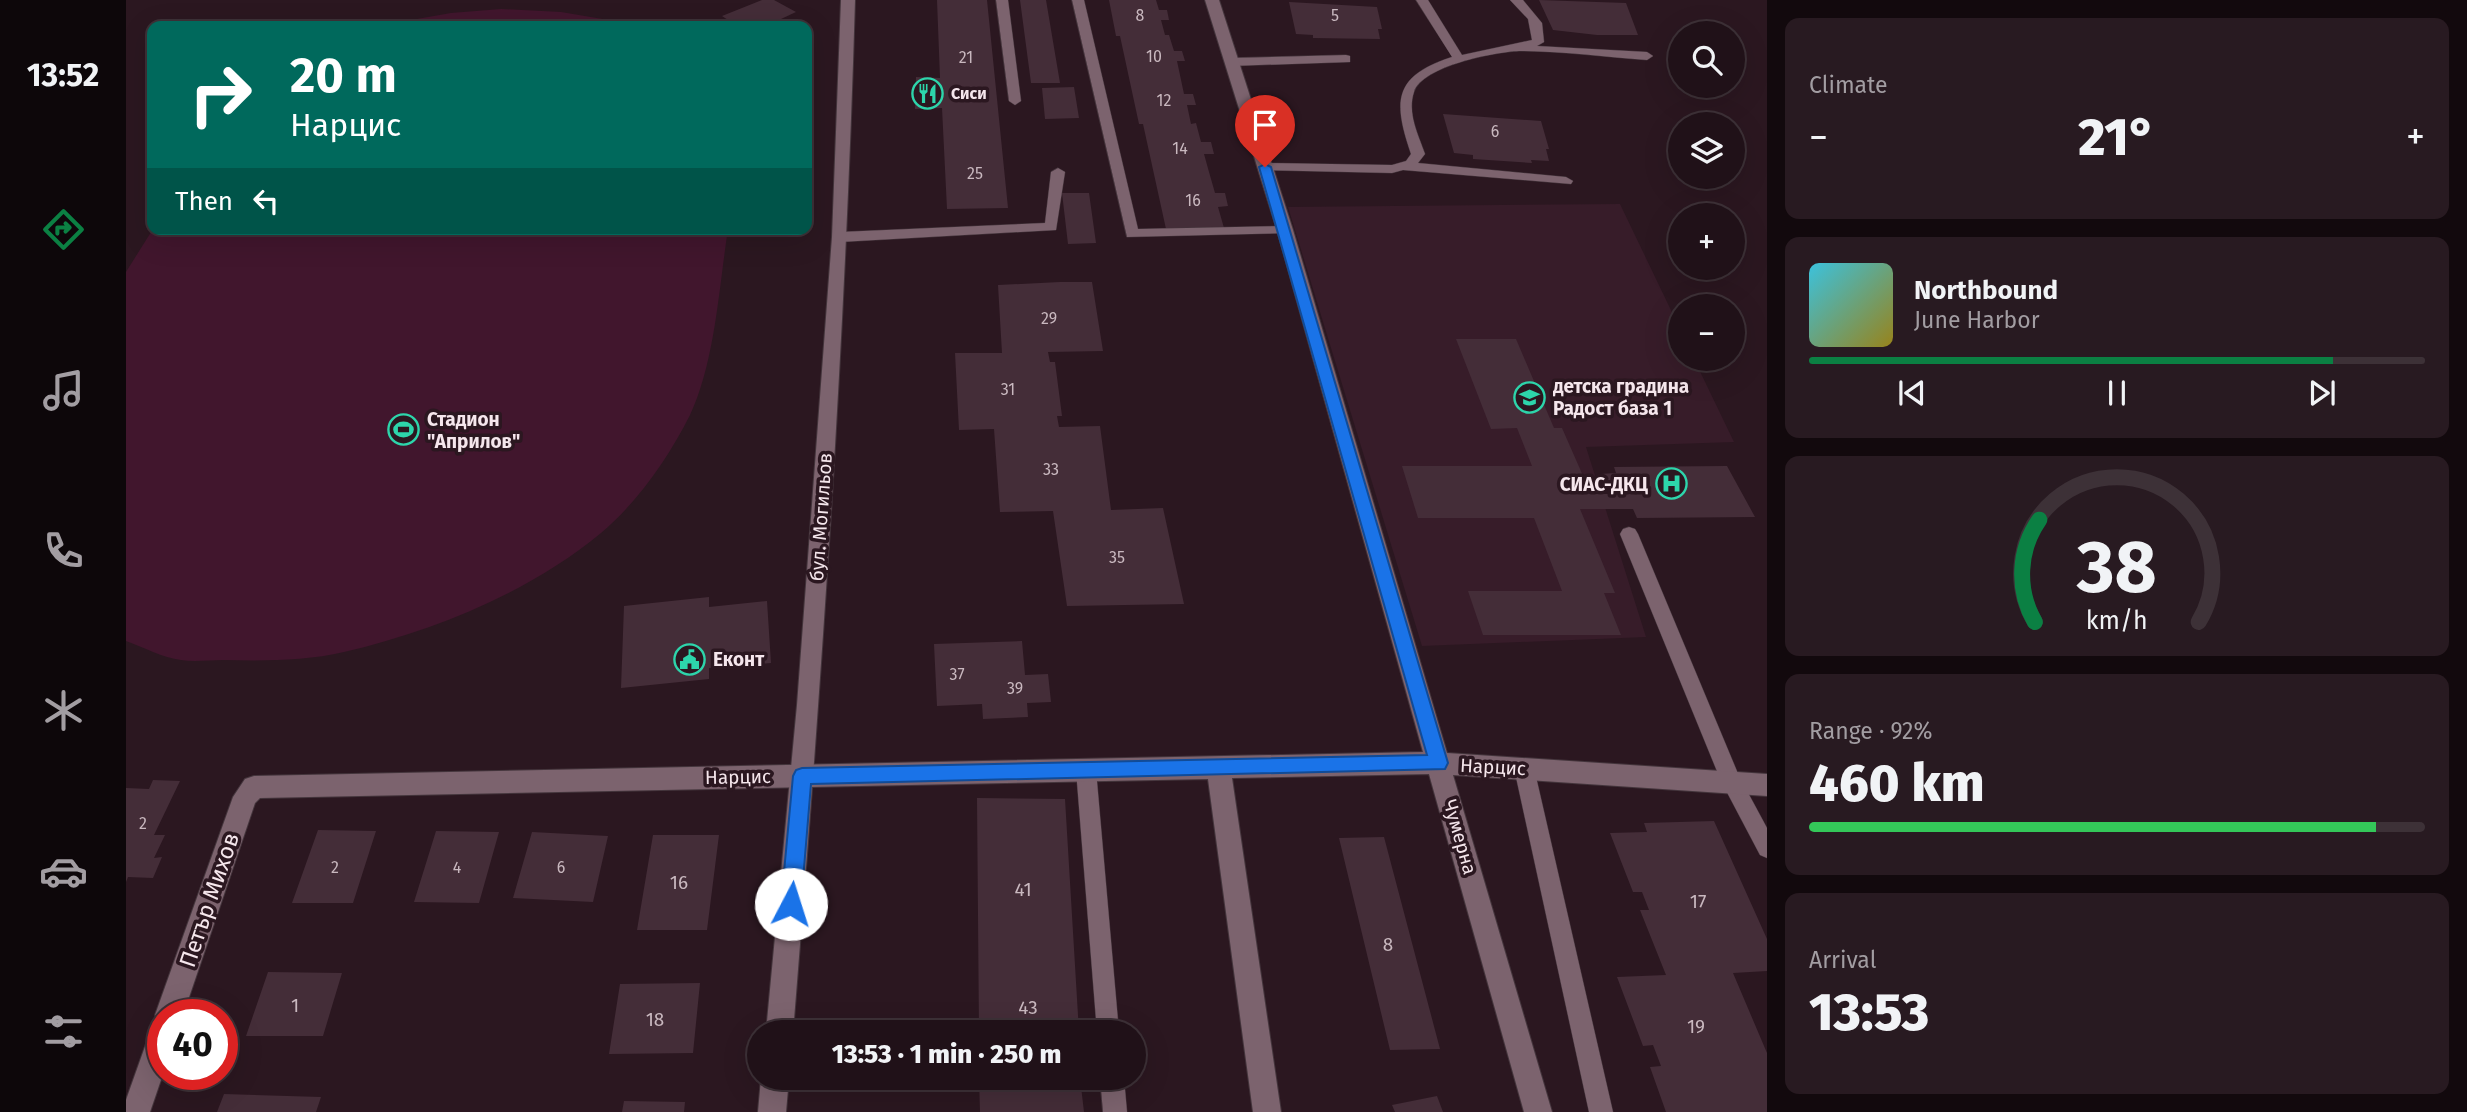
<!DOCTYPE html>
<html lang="en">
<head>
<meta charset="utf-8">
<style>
  body { margin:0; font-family:"Fira Sans",sans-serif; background:#281a21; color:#f1f3f6; height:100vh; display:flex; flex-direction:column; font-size:26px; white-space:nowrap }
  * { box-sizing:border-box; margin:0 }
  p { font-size:23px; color:#a29da2 }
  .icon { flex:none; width:38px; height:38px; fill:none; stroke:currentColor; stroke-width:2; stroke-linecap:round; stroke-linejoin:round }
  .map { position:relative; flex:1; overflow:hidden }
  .drawer { display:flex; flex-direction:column; gap:18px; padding:18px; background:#12090d; width:700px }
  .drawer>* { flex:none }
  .top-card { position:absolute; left:21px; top:21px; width:665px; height:214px; border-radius:14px; box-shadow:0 7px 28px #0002,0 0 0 2px #3d3137; background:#00695c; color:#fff; overflow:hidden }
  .tools { position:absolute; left:1542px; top:21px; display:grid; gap:14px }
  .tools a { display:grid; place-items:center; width:77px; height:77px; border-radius:50%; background:#201118; box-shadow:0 7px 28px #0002,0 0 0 2px #3d3137; font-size:35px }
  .speed { position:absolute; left:21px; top:999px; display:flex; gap:14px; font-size:35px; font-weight:700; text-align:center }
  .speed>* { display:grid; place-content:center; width:91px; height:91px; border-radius:50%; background:#201118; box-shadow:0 7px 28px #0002,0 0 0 2px #3d3137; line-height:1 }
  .speed .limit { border:10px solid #d22; background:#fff; color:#111 }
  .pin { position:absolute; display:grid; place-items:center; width:60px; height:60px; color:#fff; margin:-72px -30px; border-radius:50% 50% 50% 0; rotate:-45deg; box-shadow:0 0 7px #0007 }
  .pin .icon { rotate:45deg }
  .me { position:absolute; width:77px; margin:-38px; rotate:5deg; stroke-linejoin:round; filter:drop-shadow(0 0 5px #0008) }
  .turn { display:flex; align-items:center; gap:24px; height:147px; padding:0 28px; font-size:32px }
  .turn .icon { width:91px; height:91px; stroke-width:2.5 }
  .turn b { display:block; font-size:49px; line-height:60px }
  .then { display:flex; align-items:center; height:66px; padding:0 28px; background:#0003; gap:14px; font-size:26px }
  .big { font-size:52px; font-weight:800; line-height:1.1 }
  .drawer .card { flex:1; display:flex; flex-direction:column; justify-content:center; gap:10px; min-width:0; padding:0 24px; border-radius:14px; background:#281a21 }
  .drawer .dial { align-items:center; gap:0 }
  .dial svg { height:182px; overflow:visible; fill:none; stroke:#3d3137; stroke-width:7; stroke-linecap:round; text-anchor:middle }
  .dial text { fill:#f1f3f6; stroke:none }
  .song { display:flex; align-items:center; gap:21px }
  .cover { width:84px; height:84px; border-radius:10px; background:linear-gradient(135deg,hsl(190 70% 55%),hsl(50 70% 35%)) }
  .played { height:7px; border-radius:4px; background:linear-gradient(90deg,#0b8043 85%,#3d3137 85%) }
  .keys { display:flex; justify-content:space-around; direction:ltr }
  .heat { display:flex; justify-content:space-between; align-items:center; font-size:38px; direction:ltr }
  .charge { height:10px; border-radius:5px; background:linear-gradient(90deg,#34c759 92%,#3d3137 0) }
  .trip { position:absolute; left:621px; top:1020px; width:399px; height:70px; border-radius:35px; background:#201118; box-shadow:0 7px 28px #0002,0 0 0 2px #3d3137; font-weight:800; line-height:70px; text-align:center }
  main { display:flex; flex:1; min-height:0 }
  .dock { display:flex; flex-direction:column; width:126px; justify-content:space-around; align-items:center; background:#0d070a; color:#a29da2 }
  .dock .icon { width:49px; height:49px }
  .dock .on { color:#0b8043 }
  .dock b { font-size:32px; color:#f1f3f6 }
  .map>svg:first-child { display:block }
</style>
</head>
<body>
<main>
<nav class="dock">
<b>13:52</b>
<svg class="icon on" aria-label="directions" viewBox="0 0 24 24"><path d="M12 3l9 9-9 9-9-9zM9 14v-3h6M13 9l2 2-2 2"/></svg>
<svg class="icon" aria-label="music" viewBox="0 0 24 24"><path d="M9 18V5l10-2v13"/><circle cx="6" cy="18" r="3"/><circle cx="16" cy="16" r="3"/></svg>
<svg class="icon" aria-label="phone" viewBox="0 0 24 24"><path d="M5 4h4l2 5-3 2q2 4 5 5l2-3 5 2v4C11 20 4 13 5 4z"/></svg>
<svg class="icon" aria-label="climate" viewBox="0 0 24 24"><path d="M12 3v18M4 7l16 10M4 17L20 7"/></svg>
<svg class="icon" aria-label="car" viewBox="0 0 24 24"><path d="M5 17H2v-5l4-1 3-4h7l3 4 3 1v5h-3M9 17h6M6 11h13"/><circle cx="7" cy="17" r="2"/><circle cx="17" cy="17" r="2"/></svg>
<svg class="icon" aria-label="filters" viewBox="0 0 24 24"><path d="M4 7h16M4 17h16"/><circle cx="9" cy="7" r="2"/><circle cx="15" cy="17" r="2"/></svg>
</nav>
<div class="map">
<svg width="1641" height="1112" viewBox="0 0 1641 1112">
  <rect width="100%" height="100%" fill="#2b1720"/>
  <path fill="#371c29" d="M 1494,204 L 1554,329 L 1554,359 L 1568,359 L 1608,442 L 1460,447 L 1520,637 L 1296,646 L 1162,207 Z"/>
  <path fill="#41162d" d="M 375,9 L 435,12 L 518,26 L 251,26 L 325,13 Z
    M 27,229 L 602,229 C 593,287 589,362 564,415 C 543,457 511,503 475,533 C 404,592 308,631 218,652 C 180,661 136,661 97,660 C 83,660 68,662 55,660 C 37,658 17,647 0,641 L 0,272 Z"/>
  <path fill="#442d38" d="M 636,0 L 648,0 L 670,12 L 640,26 L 611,26 L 596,16 Z
    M 811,0 L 861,0 L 882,208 L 821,209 L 816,108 L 789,109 L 790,77 L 814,78 Z
    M 894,0 L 920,0 L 934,83 L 905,83 Z
    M 983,0 L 1030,0 L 1033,10 L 1041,10 L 1043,20 L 1035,20 L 1039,35 L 1043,35 L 1048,51 L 1056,51 L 1059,61 L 1051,61 L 1058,94 L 1067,94 L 1070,105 L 1061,105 L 1065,124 L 1070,123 L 1075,142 L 1085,142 L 1088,154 L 1078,154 L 1083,172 L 1089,193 L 1099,193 L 1102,206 L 1092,207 L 1098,228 L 1040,229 L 1017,124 L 1013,124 L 994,36 L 990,36 Z
    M 1413,0 L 1500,3 L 1512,35 L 1471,35 L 1427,30 Z
    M 1163,2 L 1251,7 L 1256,29 L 1252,29 L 1254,39 L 1187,38 L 1187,35 L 1170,34 Z
    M 948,87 L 953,118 L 919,119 L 916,88 Z
    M 1317,114 L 1415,121 L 1423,149 L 1420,149 L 1423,161 L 1405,160 L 1406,163 L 1347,159 L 1347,155 L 1328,153 Z
    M 936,193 L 963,193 L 970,243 L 942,244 Z
    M 934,282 L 966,282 L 977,351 L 922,352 L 924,362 L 929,362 L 936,416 L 931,416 L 933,427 L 974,426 L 985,510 L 1037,508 L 1058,604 L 941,606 L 927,511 L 874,512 L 868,429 L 833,430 L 829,353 L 876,353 L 872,285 Z
    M 1330,339 L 1390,339 L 1428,428 L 1436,428 L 1465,494 L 1483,494 L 1474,474 L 1490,473 L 1488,467 L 1601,466 L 1629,517 L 1511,518 L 1507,509 L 1454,509 L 1489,593 L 1478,593 L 1495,635 L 1357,635 L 1342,591 L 1436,591 L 1408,518 L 1292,518 L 1276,466 L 1406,466 L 1391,428 L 1365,429 Z
    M 583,597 L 583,607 L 641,601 L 645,663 L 583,668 L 583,679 L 495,688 L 498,606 Z
    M 896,641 L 899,675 L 922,674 L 925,702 L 901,703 L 902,717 L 857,719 L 856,704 L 811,706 L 808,644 Z
    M 27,780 L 54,781 L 28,835 L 39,835 L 28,858 L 36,857 L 27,878 L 2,877 L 0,882 L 0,788 L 23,789 Z
    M 851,798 L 939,799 L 953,1032 L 853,1032 Z
    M 1588,821 L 1641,939 L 1641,971 L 1607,973 L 1641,1053 L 1641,1112 L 1540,1112 L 1524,1067 L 1535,1066 L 1527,1045 L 1517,1046 L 1491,977 L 1540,975 L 1514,910 L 1523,910 L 1516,892 L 1507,892 L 1484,833 L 1521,832 L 1518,823 Z
    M 192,830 L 250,831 L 227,903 L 166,903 Z
    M 310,831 L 373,832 L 353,903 L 288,902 Z
    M 406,832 L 482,836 L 467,902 L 387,898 Z
    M 527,835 L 593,835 L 581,930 L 511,930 Z
    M 1258,837 L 1314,1049 L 1264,1050 L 1213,838 Z
    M 142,972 L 216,973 L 197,1036 L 120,1036 Z
    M 574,983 L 567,1053 L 483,1054 L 494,984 Z
    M 853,1078 L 954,1078 L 958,1112 L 854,1112 Z
    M 98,1094 L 195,1097 L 190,1112 L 91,1112 Z
    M 1311,1096 L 1317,1112 L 1269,1112 L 1266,1105 Z
    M 498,1101 L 559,1102 L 558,1112 L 496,1112 Z"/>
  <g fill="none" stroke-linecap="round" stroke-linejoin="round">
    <defs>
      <path id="service" d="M 870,0 L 882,0 L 895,101 L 889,105 L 883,101 Z
        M 946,0 L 958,0 L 1012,229 L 1159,226 L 1164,227 L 1164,233 L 1001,237 Z
        M 1290,0 L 1302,0 L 1336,55 L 1406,40 L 1402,19 L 1384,0 L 1397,0 L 1416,23 L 1418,42 L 1411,46 L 1521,52 L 1527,56 L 1521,60 C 1479,57 1435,51 1393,51 C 1369,52 1296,66 1288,92 C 1281,113 1292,134 1299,154 L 1292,163 L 1440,177 L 1447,181 L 1445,184 L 1277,170 L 1266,173 L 1134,170 L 1134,164 L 1139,163 L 1266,165 L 1280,161 L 1285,154 C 1267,101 1267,76 1326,57 Z
        M 1220,55 L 1224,56 L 1224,62 L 1105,66 L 1099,62 L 1105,58 Z
        M 932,168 L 939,172 L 930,230 L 714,242 L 707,237 L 714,232 L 919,223 L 925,172 Z
        M 1503,527 L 1509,529 L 1512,534 L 1613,776 L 1641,828 L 1641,858 L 1634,855 L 1595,781 L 1494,534 L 1497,529 Z
        M 1398,759 L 1405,762 L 1408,768 L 1487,1112 L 1463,1112 L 1388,768 L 1391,762 Z
        M 960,761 L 967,764 L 970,770 L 993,1032 L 971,1032 L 950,770 L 953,764 Z
        M 974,1078 L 998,1078 L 1001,1112 L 977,1112 Z"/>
      <path id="minor" d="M 1079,0 L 1093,0 L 1167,230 L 1321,753 L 1641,774 L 1641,796 L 1327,775 L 1426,1112 L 1398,1112 L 1303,774 L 1106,778 L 1155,1112 L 1127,1112 L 1082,779 L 134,798 L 129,803 L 57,1015 L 37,1015 L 37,1074 L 24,1112 L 0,1112 L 0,1100 L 27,1024 L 32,1022 L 29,1015 L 107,797 L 119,779 L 128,776 L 1297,752 L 1151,230 Z"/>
      <path id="tertiary" d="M 715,0 L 729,0 C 719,345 695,688 667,1032 L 640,1032 L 671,705 L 706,237 Z
        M 635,1078 L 663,1078 L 660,1112 L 632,1112 Z"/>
    </defs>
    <use href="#service" stroke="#44353c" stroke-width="1"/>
    <use href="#minor" stroke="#44353c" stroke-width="2"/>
    <use href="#tertiary" stroke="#44353c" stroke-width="2"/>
    <use href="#service" fill="#7c636e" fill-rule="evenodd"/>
    <use href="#minor" fill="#7c636e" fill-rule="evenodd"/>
    <use href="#tertiary" fill="#7c636e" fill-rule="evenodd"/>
  </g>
  <path fill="#1a73e8" stroke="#114b97" stroke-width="2" d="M 1139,164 L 1145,167 L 1322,763 L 1319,769 L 685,784 L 675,904 L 672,911 L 665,914 L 658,911 L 655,904 L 667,776 L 670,770 L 676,768 L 1301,755 L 1133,167 Z"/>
  <defs>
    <symbol id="restaurant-ring" viewBox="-11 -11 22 22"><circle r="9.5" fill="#2b1720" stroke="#2dd5ab" stroke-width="1.5"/><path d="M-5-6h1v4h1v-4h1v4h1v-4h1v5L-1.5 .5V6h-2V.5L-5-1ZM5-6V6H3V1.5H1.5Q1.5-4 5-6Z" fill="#2dd5ab"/></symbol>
    <symbol id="school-ring" viewBox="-11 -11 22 22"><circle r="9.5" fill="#2b1720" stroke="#2dd5ab" stroke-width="1.5"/><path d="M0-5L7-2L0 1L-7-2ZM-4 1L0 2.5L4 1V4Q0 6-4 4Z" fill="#2dd5ab"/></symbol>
    <symbol id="stadium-ring" viewBox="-11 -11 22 22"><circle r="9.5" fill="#2b1720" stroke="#2dd5ab" stroke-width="1.5"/><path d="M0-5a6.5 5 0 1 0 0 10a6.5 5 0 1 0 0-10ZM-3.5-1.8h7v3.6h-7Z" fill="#2dd5ab"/></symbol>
    <symbol id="hospital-ring" viewBox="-11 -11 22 22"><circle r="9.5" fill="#2b1720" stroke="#2dd5ab" stroke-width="1.5"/><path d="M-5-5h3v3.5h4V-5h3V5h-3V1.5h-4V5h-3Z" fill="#2dd5ab"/></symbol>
    <symbol id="civic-ring" viewBox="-11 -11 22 22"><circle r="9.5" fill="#2b1720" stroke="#2dd5ab" stroke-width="1.5"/><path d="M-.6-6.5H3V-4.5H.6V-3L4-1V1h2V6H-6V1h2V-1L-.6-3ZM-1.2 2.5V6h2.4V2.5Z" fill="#2dd5ab"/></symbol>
  </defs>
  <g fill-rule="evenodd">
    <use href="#restaurant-ring" x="784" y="76" width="35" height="35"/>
    <use href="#school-ring" x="1386" y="380" width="35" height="35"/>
    <use href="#stadium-ring" x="260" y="412" width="35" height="35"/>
    <use href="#hospital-ring" x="1528" y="466" width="35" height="35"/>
    <use href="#civic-ring" x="546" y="642" width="35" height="35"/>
  </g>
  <g text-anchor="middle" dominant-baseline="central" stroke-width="7" stroke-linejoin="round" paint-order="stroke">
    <g font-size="16" fill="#c9b8bf">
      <text x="1014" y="15">8</text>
      <text x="1209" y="15">5</text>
      <text x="1028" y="56">10</text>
      <text x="840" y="57">21</text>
      <text x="1038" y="100">12</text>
      <text x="1369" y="131">6</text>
      <text x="1054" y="148">14</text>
      <text x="849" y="173">25</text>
      <text x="1067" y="200">16</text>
      <text x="923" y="318">29</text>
      <text x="882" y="389">31</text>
      <text x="925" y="469">33</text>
      <text x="991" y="557">35</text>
      <text x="831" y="674">37</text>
      <text x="889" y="688">39</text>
      <text x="17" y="823">2</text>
      <text x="209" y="867">2</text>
      <text x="331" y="867">4</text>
      <text x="435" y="867">6</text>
    </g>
    <g font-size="16" font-weight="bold" fill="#f5e6ec" stroke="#2b1720" text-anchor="start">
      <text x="825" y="93">Сиси</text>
    </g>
    <g font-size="19" font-weight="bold" fill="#f5e6ec" stroke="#2b1720" text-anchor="start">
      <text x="1427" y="386">детска градина<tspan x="1427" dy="22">Радост база 1</tspan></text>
      <text x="301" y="419">Стадион<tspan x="301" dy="22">"Априлов"</tspan></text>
      <text x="1522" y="484" text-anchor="end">СИАС-ДКЦ</text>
      <text x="587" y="659">Еконт</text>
    </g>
    <g font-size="19" fill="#f5e6ec" stroke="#2b1720">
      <text transform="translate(695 517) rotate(-86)">бул. Могильов</text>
      <text transform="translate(1367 767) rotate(3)">Нарцис</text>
      <text transform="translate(612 777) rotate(-1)">Нарцис</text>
      <text transform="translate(1334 837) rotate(74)">Чумерна</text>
    </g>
    <g font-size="19" fill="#c9b8bf">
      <text x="553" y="882">16</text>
      <text x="897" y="889">41</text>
      <text x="1572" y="901">17</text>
      <text x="1262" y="944">8</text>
      <text x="169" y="1005">1</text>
      <text x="902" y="1007">43</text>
      <text x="529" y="1019">18</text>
      <text x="1570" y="1026">19</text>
    </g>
    <g font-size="23" fill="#f5e6ec" stroke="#2b1720">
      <text transform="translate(83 900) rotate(-71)">Петър Михов</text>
    </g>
  </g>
</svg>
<div class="tools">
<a><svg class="icon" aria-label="search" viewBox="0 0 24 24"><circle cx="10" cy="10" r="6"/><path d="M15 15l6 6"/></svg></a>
<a><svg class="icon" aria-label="layers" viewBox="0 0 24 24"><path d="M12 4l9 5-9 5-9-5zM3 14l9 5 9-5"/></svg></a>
<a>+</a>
<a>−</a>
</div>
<div class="speed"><div class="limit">40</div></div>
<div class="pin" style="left:1139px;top:167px;background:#d93025"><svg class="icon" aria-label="arrive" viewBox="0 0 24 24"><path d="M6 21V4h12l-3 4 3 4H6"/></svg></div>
<svg class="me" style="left:665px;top:904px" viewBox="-20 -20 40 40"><circle r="19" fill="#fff"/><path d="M0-13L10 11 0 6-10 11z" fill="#1a73e8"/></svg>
<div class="trip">13:53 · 1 min · 250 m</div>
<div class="top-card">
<div class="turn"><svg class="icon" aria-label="right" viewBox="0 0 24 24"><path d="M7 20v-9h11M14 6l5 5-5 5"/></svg><div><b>20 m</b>Нарцис</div></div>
<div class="then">Then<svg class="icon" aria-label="left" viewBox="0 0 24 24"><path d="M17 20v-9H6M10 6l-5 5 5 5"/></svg></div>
</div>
</div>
<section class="drawer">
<div class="card"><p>Climate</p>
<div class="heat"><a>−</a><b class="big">21°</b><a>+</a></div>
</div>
<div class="card">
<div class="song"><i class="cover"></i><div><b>Northbound</b><p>June Harbor</p></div></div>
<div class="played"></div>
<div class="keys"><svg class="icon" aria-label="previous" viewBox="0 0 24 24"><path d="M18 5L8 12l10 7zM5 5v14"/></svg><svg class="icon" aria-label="pause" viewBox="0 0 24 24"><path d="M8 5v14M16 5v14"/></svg><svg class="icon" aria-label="next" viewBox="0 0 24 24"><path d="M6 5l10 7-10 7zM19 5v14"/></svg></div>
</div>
<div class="card dial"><svg viewBox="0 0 100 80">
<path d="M14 69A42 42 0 1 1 86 69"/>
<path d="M14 69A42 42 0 0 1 16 24" stroke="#0b8043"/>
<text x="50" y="56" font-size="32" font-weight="700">38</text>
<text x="50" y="72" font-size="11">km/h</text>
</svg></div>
<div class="card"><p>Range · 92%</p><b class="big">460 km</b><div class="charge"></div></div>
<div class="card"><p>Arrival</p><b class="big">13:53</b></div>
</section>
</main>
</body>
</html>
